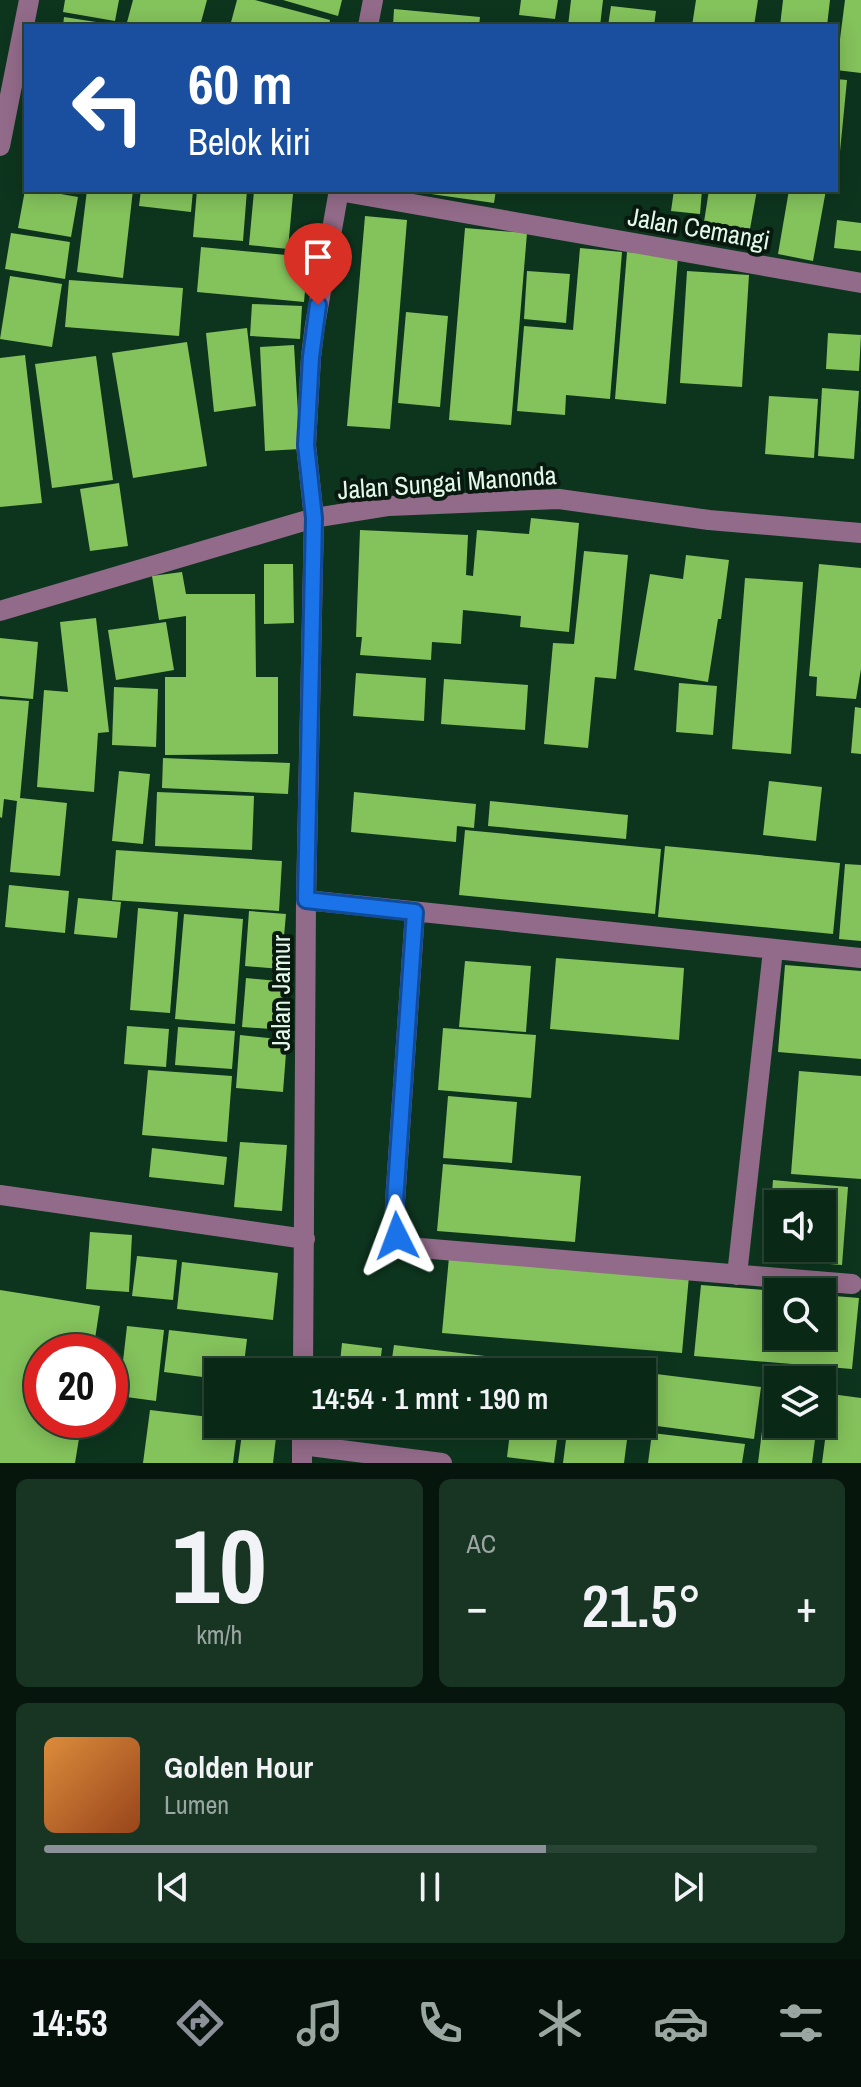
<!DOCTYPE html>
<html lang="id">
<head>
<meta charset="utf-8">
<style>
  body { margin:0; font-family:"Archivo Narrow",sans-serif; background:#183423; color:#f1f3f6; height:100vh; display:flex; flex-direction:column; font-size:30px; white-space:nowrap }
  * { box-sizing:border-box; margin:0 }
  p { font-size:26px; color:#99a6a1 }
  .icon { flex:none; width:44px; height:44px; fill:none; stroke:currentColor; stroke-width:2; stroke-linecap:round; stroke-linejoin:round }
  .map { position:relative; height:1463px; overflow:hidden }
  .side { display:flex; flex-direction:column; gap:16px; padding:16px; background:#06160c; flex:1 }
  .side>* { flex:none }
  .guide { position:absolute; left:24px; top:24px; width:814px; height:168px; border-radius:0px; box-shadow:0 4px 20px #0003,0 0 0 2px #2a4435; background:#1a4fa0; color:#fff; overflow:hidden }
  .controls { position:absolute; left:764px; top:1190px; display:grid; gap:16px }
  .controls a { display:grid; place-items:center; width:72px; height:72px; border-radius:0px; background:#0a2816; box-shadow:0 4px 20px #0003,0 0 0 2px #2a4435; font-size:40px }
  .speed { position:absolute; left:24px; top:1334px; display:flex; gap:16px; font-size:40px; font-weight:700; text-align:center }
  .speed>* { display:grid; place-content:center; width:104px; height:104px; border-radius:50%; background:#0a2816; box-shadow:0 4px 20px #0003,0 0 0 2px #2a4435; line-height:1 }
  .speed .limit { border:12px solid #d22; background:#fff; color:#111 }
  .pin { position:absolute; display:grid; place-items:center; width:68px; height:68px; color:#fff; margin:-82px -34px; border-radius:50% 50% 50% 0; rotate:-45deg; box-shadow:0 0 8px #0007 }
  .pin .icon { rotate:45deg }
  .me { position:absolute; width:88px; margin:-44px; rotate:357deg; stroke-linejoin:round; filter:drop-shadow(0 0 6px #0008) }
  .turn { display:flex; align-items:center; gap:28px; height:168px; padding:0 32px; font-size:36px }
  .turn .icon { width:104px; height:104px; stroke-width:2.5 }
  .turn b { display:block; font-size:56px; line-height:68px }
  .big { font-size:60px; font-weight:600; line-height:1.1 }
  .side .card { flex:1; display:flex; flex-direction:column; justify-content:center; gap:12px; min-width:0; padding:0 28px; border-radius:12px; background:#183423 }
  .side .dial { align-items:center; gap:0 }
  .dial b { font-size:104px; line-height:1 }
  .song { display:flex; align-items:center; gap:24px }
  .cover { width:96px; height:96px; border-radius:12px; background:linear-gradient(135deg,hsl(30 70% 55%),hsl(20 70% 35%)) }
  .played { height:8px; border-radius:4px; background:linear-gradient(90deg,#8c9099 65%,#2a4435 65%) }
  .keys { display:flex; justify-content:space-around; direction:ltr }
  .heat { display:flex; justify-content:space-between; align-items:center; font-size:44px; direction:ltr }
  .side .tiles { flex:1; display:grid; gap:16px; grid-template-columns:1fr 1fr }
  .card:last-child { grid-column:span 2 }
  .trip { position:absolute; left:204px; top:1358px; width:452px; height:80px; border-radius:0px; background:#0a2816; box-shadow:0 4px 20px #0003,0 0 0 2px #2a4435; font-weight:600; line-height:80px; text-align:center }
  .dock { display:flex; height:128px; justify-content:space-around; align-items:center; background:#041009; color:#99a6a1 }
  .dock .icon { width:56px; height:56px }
  .dock .selected { color:#8c9099 }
  .dock b { font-size:36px; color:#f1f3f6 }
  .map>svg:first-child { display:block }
</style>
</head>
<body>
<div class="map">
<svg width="861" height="1463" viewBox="0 0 861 1463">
  <rect width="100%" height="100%" fill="#0d351e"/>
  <path fill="#84c25b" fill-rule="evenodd" d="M 65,0 L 119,0 L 115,21 L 63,12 Z
    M 133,0 L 207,0 L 200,26 L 126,26 Z
    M 237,0 L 255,0 L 330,20 L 329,26 L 230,26 Z
    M 283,0 L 342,0 L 338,16 Z
    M 521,0 L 558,0 L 555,19 L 519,15 Z
    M 571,0 L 603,0 L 600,26 L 568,26 Z
    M 696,0 L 758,0 L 754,26 L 692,26 Z
    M 783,0 L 830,0 L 827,26 L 780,26 Z
    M 845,0 L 861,0 L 861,73 L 836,70 Z
    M 611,6 L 656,11 L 654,26 L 608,26 Z
    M 394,9 L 480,17 L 479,26 L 393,26 Z
    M 64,17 L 109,24 L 109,26 L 63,26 Z
    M 836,79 L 847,80 L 838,172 L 836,172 Z
    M 25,190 L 38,190 L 78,197 L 71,237 L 18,228 Z
    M 87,190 L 133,190 L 123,278 L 77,272 Z
    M 141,190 L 193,190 L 191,212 L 139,206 Z
    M 197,190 L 247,190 L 243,241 L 193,237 Z
    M 418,190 L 496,190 L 494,203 L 417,192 Z
    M 674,190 L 702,190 L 700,214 L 671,211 Z
    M 709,190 L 757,190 L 750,229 L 704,222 Z
    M 789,190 L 826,190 L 813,261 L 778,254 Z
    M 254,191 L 293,194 L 288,249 L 249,245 Z
    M 365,216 L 407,220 L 390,429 L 347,426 Z
    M 837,220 L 861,223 L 861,251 L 834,248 Z
    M 465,228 L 527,233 L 511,425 L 449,420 Z
    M 11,233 L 70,242 L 65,279 L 5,269 Z
    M 201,247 L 308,257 L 304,302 L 197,292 Z
    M 580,248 L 622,252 L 610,399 L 566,395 L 565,415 L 517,411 L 524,326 L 573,330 Z
    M 627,252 L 678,256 L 666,404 L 615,399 Z
    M 527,271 L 570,274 L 566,323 L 524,319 Z
    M 687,271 L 749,275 L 742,387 L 680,383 Z
    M 10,276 L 62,284 L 52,347 L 0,339 Z
    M 69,280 L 183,288 L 179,336 L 65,327 Z
    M 252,304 L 302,306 L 300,339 L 250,336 Z
    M 406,312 L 448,316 L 440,407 L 398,403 Z
    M 247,328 L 256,406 L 214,412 L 206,333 Z
    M 828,333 L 861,335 L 859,371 L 826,369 Z
    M 187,342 L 207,466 L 133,478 L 112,353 Z
    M 294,345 L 300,449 L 265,451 L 260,347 Z
    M 25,355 L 42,503 L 0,507 L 0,358 Z
    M 96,356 L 113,480 L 52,488 L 35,364 Z
    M 822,388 L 859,391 L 854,459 L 818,456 Z
    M 769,396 L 818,399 L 814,458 L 765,454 Z
    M 119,483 L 128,546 L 90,551 L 80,489 Z
    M 531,518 L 579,523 L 569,632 L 520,627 L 521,616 L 463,610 L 461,644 L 432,642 L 431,660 L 360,655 L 362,637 L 356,637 L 360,530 L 468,535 L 466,575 L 473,576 L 477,530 L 529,534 Z
    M 584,551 L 628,555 L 616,679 L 595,677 L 588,748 L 544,744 L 553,643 L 574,644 Z
    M 686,555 L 729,560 L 721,619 L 718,619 L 708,682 L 634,670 L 650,574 L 683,579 Z
    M 264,564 L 293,564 L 294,623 L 264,624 Z
    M 819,564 L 861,568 L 861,669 L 856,699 L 816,696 L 817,677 L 809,676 Z
    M 182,572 L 186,594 L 255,594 L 256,677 L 278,677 L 278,754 L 165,755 L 165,677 L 186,677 L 186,616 L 159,620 L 152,576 Z
    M 745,578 L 803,582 L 791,754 L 732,749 Z
    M 96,618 L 109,732 L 98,733 L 94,792 L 37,787 L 44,690 L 68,692 L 60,622 Z
    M 166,622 L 174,670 L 116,680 L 108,630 Z
    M 0,638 L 38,642 L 33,699 L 0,696 Z
    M 356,673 L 426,678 L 424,721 L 353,716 Z
    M 444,679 L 528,685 L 525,730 L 441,724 Z
    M 679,683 L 717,686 L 713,735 L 676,732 Z
    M 114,687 L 158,689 L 156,747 L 112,745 Z
    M 0,699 L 29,701 L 20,798 L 67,803 L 60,876 L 10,872 L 17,801 L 4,799 L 2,818 L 0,817 Z
    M 855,707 L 861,708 L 861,754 L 851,753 Z
    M 163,758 L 290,763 L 288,794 L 162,788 Z
    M 119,771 L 150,774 L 143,844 L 112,841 Z
    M 769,781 L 822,787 L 816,841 L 763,835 Z
    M 157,792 L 254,796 L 252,850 L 155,846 Z
    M 354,792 L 476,804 L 474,828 L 457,826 L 456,842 L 351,832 Z
    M 490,801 L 628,815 L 626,839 L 488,826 Z
    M 465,830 L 661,849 L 655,914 L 459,895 Z
    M 665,846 L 840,863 L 833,934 L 658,917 Z
    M 116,850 L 282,861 L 279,911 L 112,900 Z
    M 845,864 L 861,865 L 861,941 L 839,939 Z
    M 9,885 L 69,891 L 65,933 L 5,927 Z
    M 78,898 L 121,902 L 117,938 L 74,934 Z
    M 138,908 L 178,912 L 170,1013 L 130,1010 Z
    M 249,911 L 286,914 L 281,969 L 245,966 Z
    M 184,914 L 243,919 L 235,1024 L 175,1019 Z
    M 556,958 L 684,968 L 679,1040 L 550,1029 Z
    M 465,961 L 531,966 L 526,1032 L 459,1027 Z
    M 785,965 L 861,971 L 861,1059 L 778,1052 Z
    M 246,978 L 289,982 L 285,1030 L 242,1027 Z
    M 127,1026 L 169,1029 L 166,1067 L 124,1064 Z
    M 178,1027 L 235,1031 L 232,1069 L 175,1065 Z
    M 443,1028 L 536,1035 L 531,1098 L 438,1090 Z
    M 240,1035 L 287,1040 L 283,1092 L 236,1088 Z
    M 148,1070 L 232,1076 L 227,1142 L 142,1135 Z
    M 799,1071 L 861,1076 L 861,1179 L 791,1174 Z
    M 448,1096 L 517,1102 L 512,1163 L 443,1158 Z
    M 240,1142 L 287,1145 L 282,1211 L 234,1207 Z
    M 152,1148 L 227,1157 L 224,1185 L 149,1177 Z
    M 443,1164 L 581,1176 L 575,1242 L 437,1231 Z
    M 773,1180 L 848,1187 L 842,1265 L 767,1259 ZM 778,1204 L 822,1204 L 822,1248 L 778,1248 Z
    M 90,1232 L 132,1235 L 129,1292 L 86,1289 Z
    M 137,1256 L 177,1260 L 173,1300 L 132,1296 Z
    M 449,1257 L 689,1276 L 682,1353 L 442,1333 Z
    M 182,1262 L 278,1273 L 273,1320 L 177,1309 Z
    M 701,1285 L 778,1291 L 778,1336 L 822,1336 L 822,1295 L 859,1298 L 852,1369 L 694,1356 Z
    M 0,1290 L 100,1306 L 93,1352 L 42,1352 L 42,1420 L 82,1420 L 75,1463 L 0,1463 Z
    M 127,1326 L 164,1330 L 156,1401 L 119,1396 Z
    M 169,1330 L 247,1339 L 243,1372 L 218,1372 L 218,1379 L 164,1372 Z
    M 342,1343 L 382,1348 L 379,1372 L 339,1372 Z
    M 394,1345 L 511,1359 L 509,1372 L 390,1372 Z
    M 519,1358 L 567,1364 L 566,1372 L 517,1372 Z
    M 572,1366 L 610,1370 L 610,1372 L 571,1372 Z
    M 648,1373 L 761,1387 L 754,1439 L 642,1424 Z
    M 768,1383 L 778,1384 L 778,1424 L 817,1424 L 812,1463 L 758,1463 Z
    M 831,1394 L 861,1398 L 861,1463 L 822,1463 Z
    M 150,1410 L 218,1418 L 218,1424 L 238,1424 L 233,1463 L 143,1463 Z
    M 511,1424 L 559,1424 L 554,1463 L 507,1457 Z
    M 568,1424 L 628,1432 L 624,1463 L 563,1463 Z
    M 243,1426 L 277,1429 L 273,1463 L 238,1463 Z
    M 652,1433 L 745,1444 L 742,1463 L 648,1463 Z"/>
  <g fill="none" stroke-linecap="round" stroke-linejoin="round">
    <path stroke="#936b8a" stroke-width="20" d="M 368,26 L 373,0
      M 0,146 L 29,0
      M 339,191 L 861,283
      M 0,611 L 314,518 L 389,506 L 559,499 L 709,520 L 861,533
      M 306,900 L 861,958
      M 415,912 L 395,1202 C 395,1218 392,1238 408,1247 L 852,1284
      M 0,1195 L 305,1239
      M 737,1275 L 773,950
      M 303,1372 L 306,900 L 314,518 L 306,445 L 311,357 L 315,325 L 339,190
      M 302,1445 L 442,1463
      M 302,1463 L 302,1424"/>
  </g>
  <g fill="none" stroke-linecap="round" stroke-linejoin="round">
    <defs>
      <path id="route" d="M 318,305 L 311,357 L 306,445 L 314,518 L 306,900 L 415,912 L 395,1202 L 395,1226 L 397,1236"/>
    </defs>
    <use href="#route" stroke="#114b97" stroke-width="20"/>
    <use href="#route" stroke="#1a73e8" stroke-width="14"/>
  </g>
  <g text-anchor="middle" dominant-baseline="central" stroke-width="8" stroke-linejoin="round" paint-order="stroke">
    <g font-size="26" fill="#e2f8e8" stroke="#09190f">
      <text transform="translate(699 228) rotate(10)">Jalan Cemangi</text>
      <text transform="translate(447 482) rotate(-4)">Jalan Sungai Manonda</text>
      <text transform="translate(280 993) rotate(-90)">Jalan Jamur</text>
    </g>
  </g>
</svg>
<div class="controls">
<a><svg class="icon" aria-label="sound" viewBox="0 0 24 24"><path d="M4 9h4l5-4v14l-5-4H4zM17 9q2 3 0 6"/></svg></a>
<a><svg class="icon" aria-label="search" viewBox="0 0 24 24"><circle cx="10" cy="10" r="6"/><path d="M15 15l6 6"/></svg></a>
<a><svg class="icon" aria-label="layers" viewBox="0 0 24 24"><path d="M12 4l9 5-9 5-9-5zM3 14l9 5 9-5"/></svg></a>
</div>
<div class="speed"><div class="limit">20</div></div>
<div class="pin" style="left:318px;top:305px;background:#d93025"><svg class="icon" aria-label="arrive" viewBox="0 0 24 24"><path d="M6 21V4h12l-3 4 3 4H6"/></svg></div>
<svg class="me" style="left:397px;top:1236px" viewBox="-20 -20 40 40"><path d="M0-17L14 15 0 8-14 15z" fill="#1a73e8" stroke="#fff" stroke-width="4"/></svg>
<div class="trip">14:54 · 1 mnt · 190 m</div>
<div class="guide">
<div class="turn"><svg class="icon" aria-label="left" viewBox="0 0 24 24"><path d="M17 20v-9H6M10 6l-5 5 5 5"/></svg><div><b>60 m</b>Belok kiri</div></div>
</div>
</div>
<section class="side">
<div class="tiles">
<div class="card dial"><b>10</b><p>km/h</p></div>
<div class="card"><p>AC</p>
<div class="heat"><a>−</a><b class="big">21.5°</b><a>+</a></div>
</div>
<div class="card">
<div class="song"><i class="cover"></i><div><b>Golden Hour</b><p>Lumen</p></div></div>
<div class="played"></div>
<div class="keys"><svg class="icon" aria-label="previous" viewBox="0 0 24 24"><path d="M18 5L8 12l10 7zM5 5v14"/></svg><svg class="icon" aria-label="pause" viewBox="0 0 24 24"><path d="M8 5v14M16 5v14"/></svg><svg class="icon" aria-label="next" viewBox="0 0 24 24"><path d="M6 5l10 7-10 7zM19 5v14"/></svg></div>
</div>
</div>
</section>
<nav class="dock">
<b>14:53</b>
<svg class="icon selected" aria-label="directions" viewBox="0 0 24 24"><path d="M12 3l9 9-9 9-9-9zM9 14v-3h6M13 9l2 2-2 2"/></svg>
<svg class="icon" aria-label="music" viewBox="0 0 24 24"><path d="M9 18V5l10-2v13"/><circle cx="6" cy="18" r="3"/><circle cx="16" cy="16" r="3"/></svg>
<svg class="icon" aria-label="phone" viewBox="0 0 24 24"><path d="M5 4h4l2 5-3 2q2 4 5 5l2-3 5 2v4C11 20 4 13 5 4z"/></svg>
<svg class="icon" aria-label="climate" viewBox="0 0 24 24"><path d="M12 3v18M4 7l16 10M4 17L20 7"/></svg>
<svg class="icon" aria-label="car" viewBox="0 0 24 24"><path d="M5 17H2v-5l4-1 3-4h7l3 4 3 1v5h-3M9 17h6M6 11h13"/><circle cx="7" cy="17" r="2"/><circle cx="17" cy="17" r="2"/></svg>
<svg class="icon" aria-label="filters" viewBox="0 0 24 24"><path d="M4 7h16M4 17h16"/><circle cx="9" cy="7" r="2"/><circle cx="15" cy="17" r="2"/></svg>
</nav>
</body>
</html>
